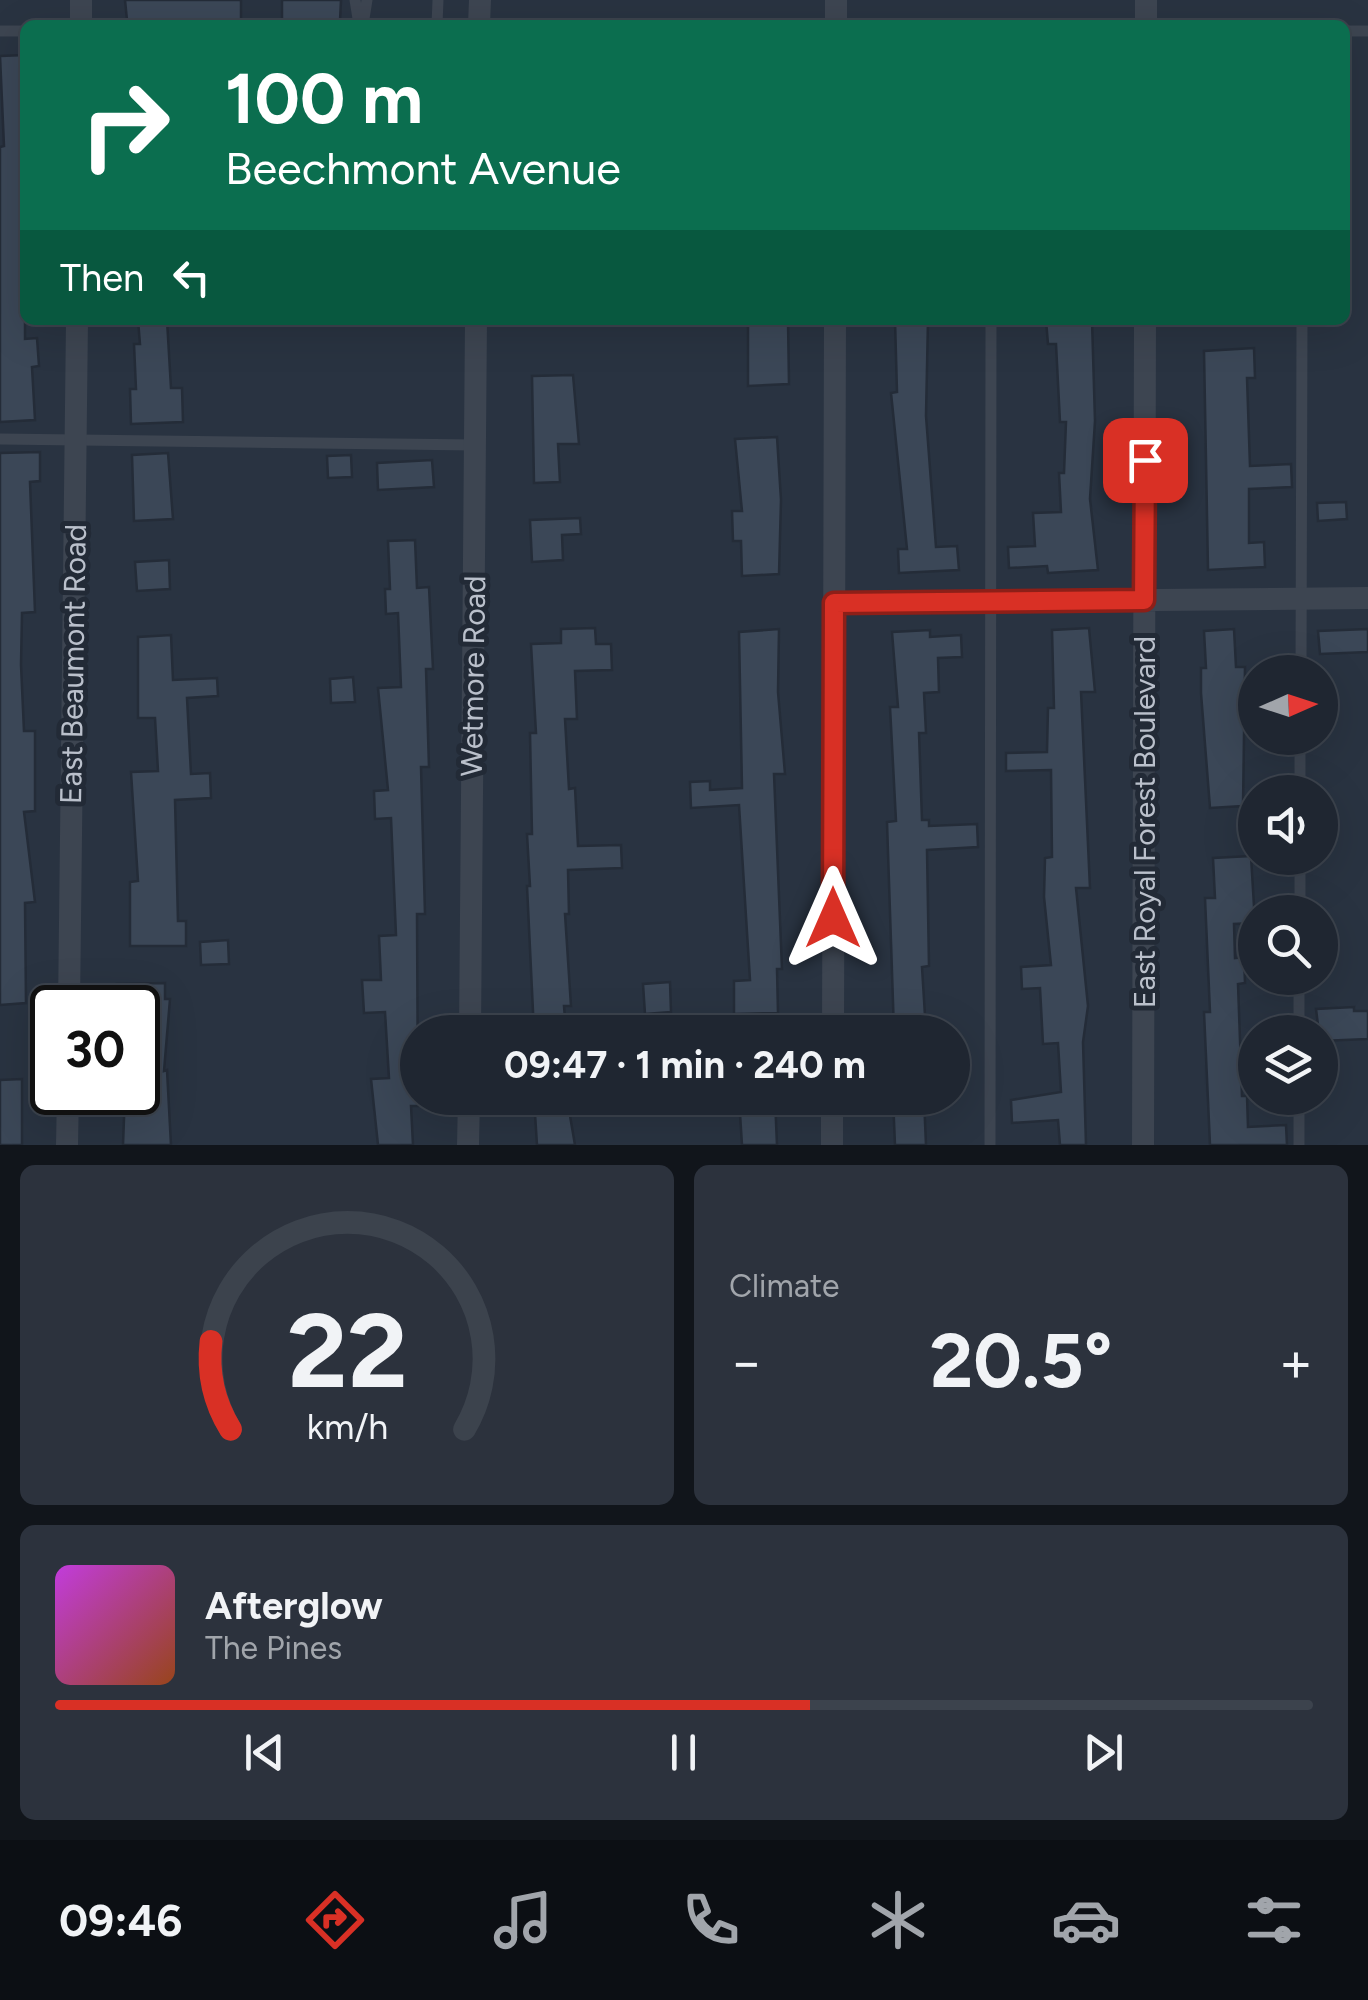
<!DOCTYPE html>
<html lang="en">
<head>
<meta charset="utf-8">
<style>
  body { margin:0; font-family:Figtree,sans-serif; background:#2c323d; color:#f1f3f6; height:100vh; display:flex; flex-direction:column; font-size:38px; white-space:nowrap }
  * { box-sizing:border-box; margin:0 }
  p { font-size:32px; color:#a1a5ab }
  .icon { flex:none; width:55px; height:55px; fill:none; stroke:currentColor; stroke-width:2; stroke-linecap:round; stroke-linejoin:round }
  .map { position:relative; height:1145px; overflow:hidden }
  .drawer { display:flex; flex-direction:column; gap:20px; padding:20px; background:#11151b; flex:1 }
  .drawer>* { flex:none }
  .top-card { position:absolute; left:20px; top:20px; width:1330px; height:305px; border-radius:15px; box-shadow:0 10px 40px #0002,0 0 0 2px #3c434d; background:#0b6e4f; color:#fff; overflow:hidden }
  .needle { width:65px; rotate:87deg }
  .fabs { position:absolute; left:1238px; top:655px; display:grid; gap:20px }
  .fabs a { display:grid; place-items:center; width:100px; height:100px; border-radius:50%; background:#1f2631; box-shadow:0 10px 40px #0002,0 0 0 2px #3c434d; font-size:50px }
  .speed { position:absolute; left:30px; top:985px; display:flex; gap:20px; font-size:50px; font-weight:700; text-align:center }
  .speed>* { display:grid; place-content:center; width:130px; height:130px; border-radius:50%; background:#1f2631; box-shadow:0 10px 40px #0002,0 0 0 2px #3c434d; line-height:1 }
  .speed .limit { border:5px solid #111; border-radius:15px; background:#fff; color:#111 }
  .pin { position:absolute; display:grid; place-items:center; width:85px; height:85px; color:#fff; margin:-42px; border-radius:20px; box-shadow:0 5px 15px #0006 }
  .me { position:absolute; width:110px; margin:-55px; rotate:0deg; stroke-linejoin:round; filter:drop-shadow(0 0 8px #0008) }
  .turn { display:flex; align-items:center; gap:35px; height:210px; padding:0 40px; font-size:45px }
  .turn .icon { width:130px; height:130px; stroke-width:2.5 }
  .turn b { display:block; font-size:70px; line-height:85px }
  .then { display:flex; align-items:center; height:95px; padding:0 40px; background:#0003; gap:20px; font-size:38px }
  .big { font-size:75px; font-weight:700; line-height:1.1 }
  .drawer .card { flex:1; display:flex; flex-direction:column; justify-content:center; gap:15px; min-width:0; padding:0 35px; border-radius:15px; background:#2c323d }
  .drawer .dial { align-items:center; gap:0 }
  .dial svg { height:260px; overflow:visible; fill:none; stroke:#3c434d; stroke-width:7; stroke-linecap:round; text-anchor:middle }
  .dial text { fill:#f1f3f6; stroke:none }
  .song { display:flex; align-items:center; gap:30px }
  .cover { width:120px; height:120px; border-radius:15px; background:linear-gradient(135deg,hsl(290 70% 55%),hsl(20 70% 35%)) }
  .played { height:10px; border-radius:5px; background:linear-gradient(90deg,#d93025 60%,#3c434d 60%) }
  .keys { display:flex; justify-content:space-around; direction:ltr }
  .heat { display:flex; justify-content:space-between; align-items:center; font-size:55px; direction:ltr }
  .drawer .tiles { flex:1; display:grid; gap:20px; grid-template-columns:1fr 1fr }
  .card:last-child { grid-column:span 2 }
  .trip { position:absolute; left:400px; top:1015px; width:570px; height:100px; border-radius:50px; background:#1f2631; box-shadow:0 10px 40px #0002,0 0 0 2px #3c434d; font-weight:700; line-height:100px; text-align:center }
  .dock { display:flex; height:160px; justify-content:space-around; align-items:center; background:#0c0f14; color:#a1a5ab }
  .dock .icon { width:70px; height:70px }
  .dock .active { color:#d93025 }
  .dock b { font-size:45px; color:#f1f3f6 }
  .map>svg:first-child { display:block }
</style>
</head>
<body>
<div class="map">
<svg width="1368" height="1145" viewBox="0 0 1368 1145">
  <rect width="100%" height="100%" fill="#293341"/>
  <path fill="#3b4757" stroke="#242c38" stroke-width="2.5" d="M 125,0 L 241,0 L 241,20 L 127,20 Z
    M 282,0 L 341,0 L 340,21 L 282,20 Z
    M 25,55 L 25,339 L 37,338 L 39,366 L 32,367 L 35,420 L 0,422 L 0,147 L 4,146 L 0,56 Z
    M 138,320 L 167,320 L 171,388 L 182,388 L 183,422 L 131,424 L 130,389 L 136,389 L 134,344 L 140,344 Z
    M 748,320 L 788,320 L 789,384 L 748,386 Z
    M 895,320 L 928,320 L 926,416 L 936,547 L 957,546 L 959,570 L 899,573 L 898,549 L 907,549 L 891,393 L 897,392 Z
    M 1046,320 L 1092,320 L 1095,421 L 1090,499 L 1098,570 L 1048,573 L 1047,566 L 1009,568 L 1008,547 L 1035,546 L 1033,513 L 1061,512 L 1059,473 L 1064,473 L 1066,422 L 1060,422 L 1056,344 L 1048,344 Z
    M 1254,348 L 1255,378 L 1247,378 L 1250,466 L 1291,464 L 1292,487 L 1249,489 L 1249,543 L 1264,542 L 1265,567 L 1208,570 L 1204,351 Z
    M 573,375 L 579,444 L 558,444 L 560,482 L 534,483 L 532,376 Z
    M 777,437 L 781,500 L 779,574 L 742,576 L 741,541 L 733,541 L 732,511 L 742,511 L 735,439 Z
    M 40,452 L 40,481 L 30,482 L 35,612 L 22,613 L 21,665 L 24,731 L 35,731 L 35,811 L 24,812 L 35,902 L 25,903 L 26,1003 L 0,1005 L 0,453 Z
    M 168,453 L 173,519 L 134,521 L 132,455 Z
    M 351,455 L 352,477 L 328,478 L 327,456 Z
    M 432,460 L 434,487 L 378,490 L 377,463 Z
    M 1346,502 L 1347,519 L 1318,521 L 1317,503 Z
    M 580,518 L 581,534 L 562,535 L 563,560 L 532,562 L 530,520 Z
    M 415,540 L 417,588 L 429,587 L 433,669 L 426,669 L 429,767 L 421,767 L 425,914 L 417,914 L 418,1106 L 411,1106 L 413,1145 L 378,1145 L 371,1079 L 389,1078 L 385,1012 L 364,1013 L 362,980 L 381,980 L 379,936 L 396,935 L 391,818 L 375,819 L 374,791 L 388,790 L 378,688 L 401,687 L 398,613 L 386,614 L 385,589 L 390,589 L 388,541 Z
    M 169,560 L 170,589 L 137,591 L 135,562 Z
    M 595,628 L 596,644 L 611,644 L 612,670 L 575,671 L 577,719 L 565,719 L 569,789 L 575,788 L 578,846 L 621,845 L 622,868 L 568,870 L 569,914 L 565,914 L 571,1006 L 564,1006 L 566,1032 L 534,1032 L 527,886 L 530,886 L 527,834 L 532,834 L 530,733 L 536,733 L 531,644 L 561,643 L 561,629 Z
    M 1089,628 L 1095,692 L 1081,692 L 1090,888 L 1076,888 L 1088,1006 L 1083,1042 L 1086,1145 L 1060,1145 L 1058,1120 L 1012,1123 L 1011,1100 L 1061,1092 L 1058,1043 L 1043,1044 L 1040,988 L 1022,989 L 1021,967 L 1051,965 L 1044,897 L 1045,858 L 1052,857 L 1051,770 L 1006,771 L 1006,753 L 1047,752 L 1048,708 L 1054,708 L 1052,630 Z
    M 779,629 L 778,692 L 785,774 L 774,774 L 782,969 L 777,969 L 778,1013 L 734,1014 L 734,981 L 750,980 L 739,805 L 691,808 L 690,782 L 710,781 L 710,790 L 742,788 L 739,632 Z
    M 1234,629 L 1236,667 L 1245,667 L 1243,806 L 1210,808 L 1201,693 L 1201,668 L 1206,668 L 1204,631 Z
    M 1368,629 L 1368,652 L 1320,654 L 1318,631 Z
    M 930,630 L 930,637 L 961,635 L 962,657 L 938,658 L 939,692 L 924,693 L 926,733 L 919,733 L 922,820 L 929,820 L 929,826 L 977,824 L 978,847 L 927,850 L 929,966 L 922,967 L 926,1032 L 894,1032 L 887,822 L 896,821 L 890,707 L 898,707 L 892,632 Z
    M 171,635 L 173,680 L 217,678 L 218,696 L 187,698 L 191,774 L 210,773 L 211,798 L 175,800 L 178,921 L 186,921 L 186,946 L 130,946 L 130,882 L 138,881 L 131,772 L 158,771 L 155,718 L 138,718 L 138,637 Z
    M 353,677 L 355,702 L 331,703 L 330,679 Z
    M 1251,856 L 1255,923 L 1234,924 L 1235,958 L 1244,957 L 1245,983 L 1238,984 L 1242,1096 L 1247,1096 L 1248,1127 L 1286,1125 L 1287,1145 L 1210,1145 L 1204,1012 L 1210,1012 L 1205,898 L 1215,898 L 1213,858 Z
    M 228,940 L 229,964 L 201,965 L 200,942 Z
    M 670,982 L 671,1012 L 645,1014 L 643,984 Z
    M 165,983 L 165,999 L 170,999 L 164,1071 L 167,1070 L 171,1145 L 123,1145 L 125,1092 L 138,1092 L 138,1008 L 118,1008 L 117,984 Z
    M 1354,1007 L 1354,1011 L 1368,1011 L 1368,1039 L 1320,1041 L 1316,1009 Z
    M 22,1079 L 22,1145 L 0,1145 L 0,1080 Z
    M 534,1098 L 567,1098 L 575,1145 L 537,1145 Z
    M 739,1098 L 775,1098 L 777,1145 L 742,1145 Z
    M 893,1098 L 924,1098 L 926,1145 L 895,1145 Z"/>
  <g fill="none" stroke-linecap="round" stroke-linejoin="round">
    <path stroke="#3d4551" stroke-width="11" d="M 355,0 L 359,25
      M 363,25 L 367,0
      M 437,25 L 438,0
      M 0,31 L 25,31
      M 1345,31 L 1368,31
      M 0,439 L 475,445
      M 1301,672 L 1302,320
      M 1300,792 L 1300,738
      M 1300,912 L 1300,858
      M 1299,1032 L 1299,978
      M 990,1145 L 991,320
      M 1299,1145 L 1299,1098"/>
    <path stroke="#3d4551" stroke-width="22" d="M 81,25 L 81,0
      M 479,25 L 480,0
      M 836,25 L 836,0
      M 1146,25 L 1146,0
      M 834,603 L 1368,598
      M 69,1008 L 77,320
      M 470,1032 L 476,320
      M 833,1032 L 835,320
      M 67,1145 L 68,1092
      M 468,1145 L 469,1098
      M 832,1145 L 832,1098
      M 1143,1145 L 1145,320"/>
  </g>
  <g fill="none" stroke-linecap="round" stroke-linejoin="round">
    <defs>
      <path id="route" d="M 833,918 L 834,603 L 1144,600 L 1145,460"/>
    </defs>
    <use href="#route" stroke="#8d1f18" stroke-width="25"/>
    <use href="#route" stroke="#d93025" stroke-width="18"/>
  </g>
  <g text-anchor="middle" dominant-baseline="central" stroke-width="10" stroke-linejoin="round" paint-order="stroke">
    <g font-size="30" fill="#bac0cb" stroke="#222a36">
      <text transform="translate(73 664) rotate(-89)">East Beaumont Road</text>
      <text transform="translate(473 676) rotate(-89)">Wetmore Road</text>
      <text transform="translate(1144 822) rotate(-90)">East Royal Forest Boulevard</text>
    </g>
  </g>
</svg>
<div class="fabs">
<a><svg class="needle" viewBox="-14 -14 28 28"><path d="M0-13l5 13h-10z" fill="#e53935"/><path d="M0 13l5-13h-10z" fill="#a1a5ab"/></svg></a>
<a><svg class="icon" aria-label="sound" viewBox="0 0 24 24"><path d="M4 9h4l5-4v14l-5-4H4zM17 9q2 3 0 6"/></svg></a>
<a><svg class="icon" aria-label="search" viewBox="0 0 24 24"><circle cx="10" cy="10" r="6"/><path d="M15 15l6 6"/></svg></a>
<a><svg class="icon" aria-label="layers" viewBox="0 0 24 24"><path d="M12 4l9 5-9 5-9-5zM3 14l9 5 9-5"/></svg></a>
</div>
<div class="speed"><div class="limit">30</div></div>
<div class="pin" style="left:1145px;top:460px;background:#d93025"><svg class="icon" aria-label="arrive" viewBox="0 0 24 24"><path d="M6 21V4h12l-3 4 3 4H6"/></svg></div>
<svg class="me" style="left:833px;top:918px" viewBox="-20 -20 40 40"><path d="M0-17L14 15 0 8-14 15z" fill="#d93025" stroke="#fff" stroke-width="4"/></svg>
<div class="trip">09:47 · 1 min · 240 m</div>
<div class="top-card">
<div class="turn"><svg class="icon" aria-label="right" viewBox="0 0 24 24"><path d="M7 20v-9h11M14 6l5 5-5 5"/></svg><div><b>100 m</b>Beechmont Avenue</div></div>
<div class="then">Then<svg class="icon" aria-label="left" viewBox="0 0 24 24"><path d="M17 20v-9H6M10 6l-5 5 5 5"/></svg></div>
</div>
</div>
<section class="drawer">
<div class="tiles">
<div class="card dial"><svg viewBox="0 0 100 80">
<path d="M14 69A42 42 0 1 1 86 69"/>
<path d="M14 69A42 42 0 0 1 8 42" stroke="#d93025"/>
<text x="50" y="56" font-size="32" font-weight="700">22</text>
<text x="50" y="72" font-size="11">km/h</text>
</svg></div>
<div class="card"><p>Climate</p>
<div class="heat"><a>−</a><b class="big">20.5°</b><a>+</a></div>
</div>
<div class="card">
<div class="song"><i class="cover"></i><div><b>Afterglow</b><p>The Pines</p></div></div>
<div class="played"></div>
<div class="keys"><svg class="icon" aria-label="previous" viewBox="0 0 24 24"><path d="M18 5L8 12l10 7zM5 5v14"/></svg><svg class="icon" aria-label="pause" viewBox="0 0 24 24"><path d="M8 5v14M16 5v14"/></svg><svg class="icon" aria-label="next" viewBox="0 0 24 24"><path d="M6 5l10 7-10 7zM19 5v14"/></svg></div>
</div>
</div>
</section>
<nav class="dock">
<b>09:46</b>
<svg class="icon active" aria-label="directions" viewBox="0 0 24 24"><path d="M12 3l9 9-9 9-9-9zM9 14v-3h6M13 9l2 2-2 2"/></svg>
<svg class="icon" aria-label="music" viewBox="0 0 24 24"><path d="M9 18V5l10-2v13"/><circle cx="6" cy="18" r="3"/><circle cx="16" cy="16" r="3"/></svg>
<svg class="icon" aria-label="phone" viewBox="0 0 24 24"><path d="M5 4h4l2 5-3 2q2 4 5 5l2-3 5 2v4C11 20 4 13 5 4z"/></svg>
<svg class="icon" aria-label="climate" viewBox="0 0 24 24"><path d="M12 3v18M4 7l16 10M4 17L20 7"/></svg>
<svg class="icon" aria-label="car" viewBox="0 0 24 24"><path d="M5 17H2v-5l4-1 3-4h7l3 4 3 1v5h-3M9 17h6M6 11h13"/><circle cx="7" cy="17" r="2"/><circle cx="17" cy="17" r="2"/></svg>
<svg class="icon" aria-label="filters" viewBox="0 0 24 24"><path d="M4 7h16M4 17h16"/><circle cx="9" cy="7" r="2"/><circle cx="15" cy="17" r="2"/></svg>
</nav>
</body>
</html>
